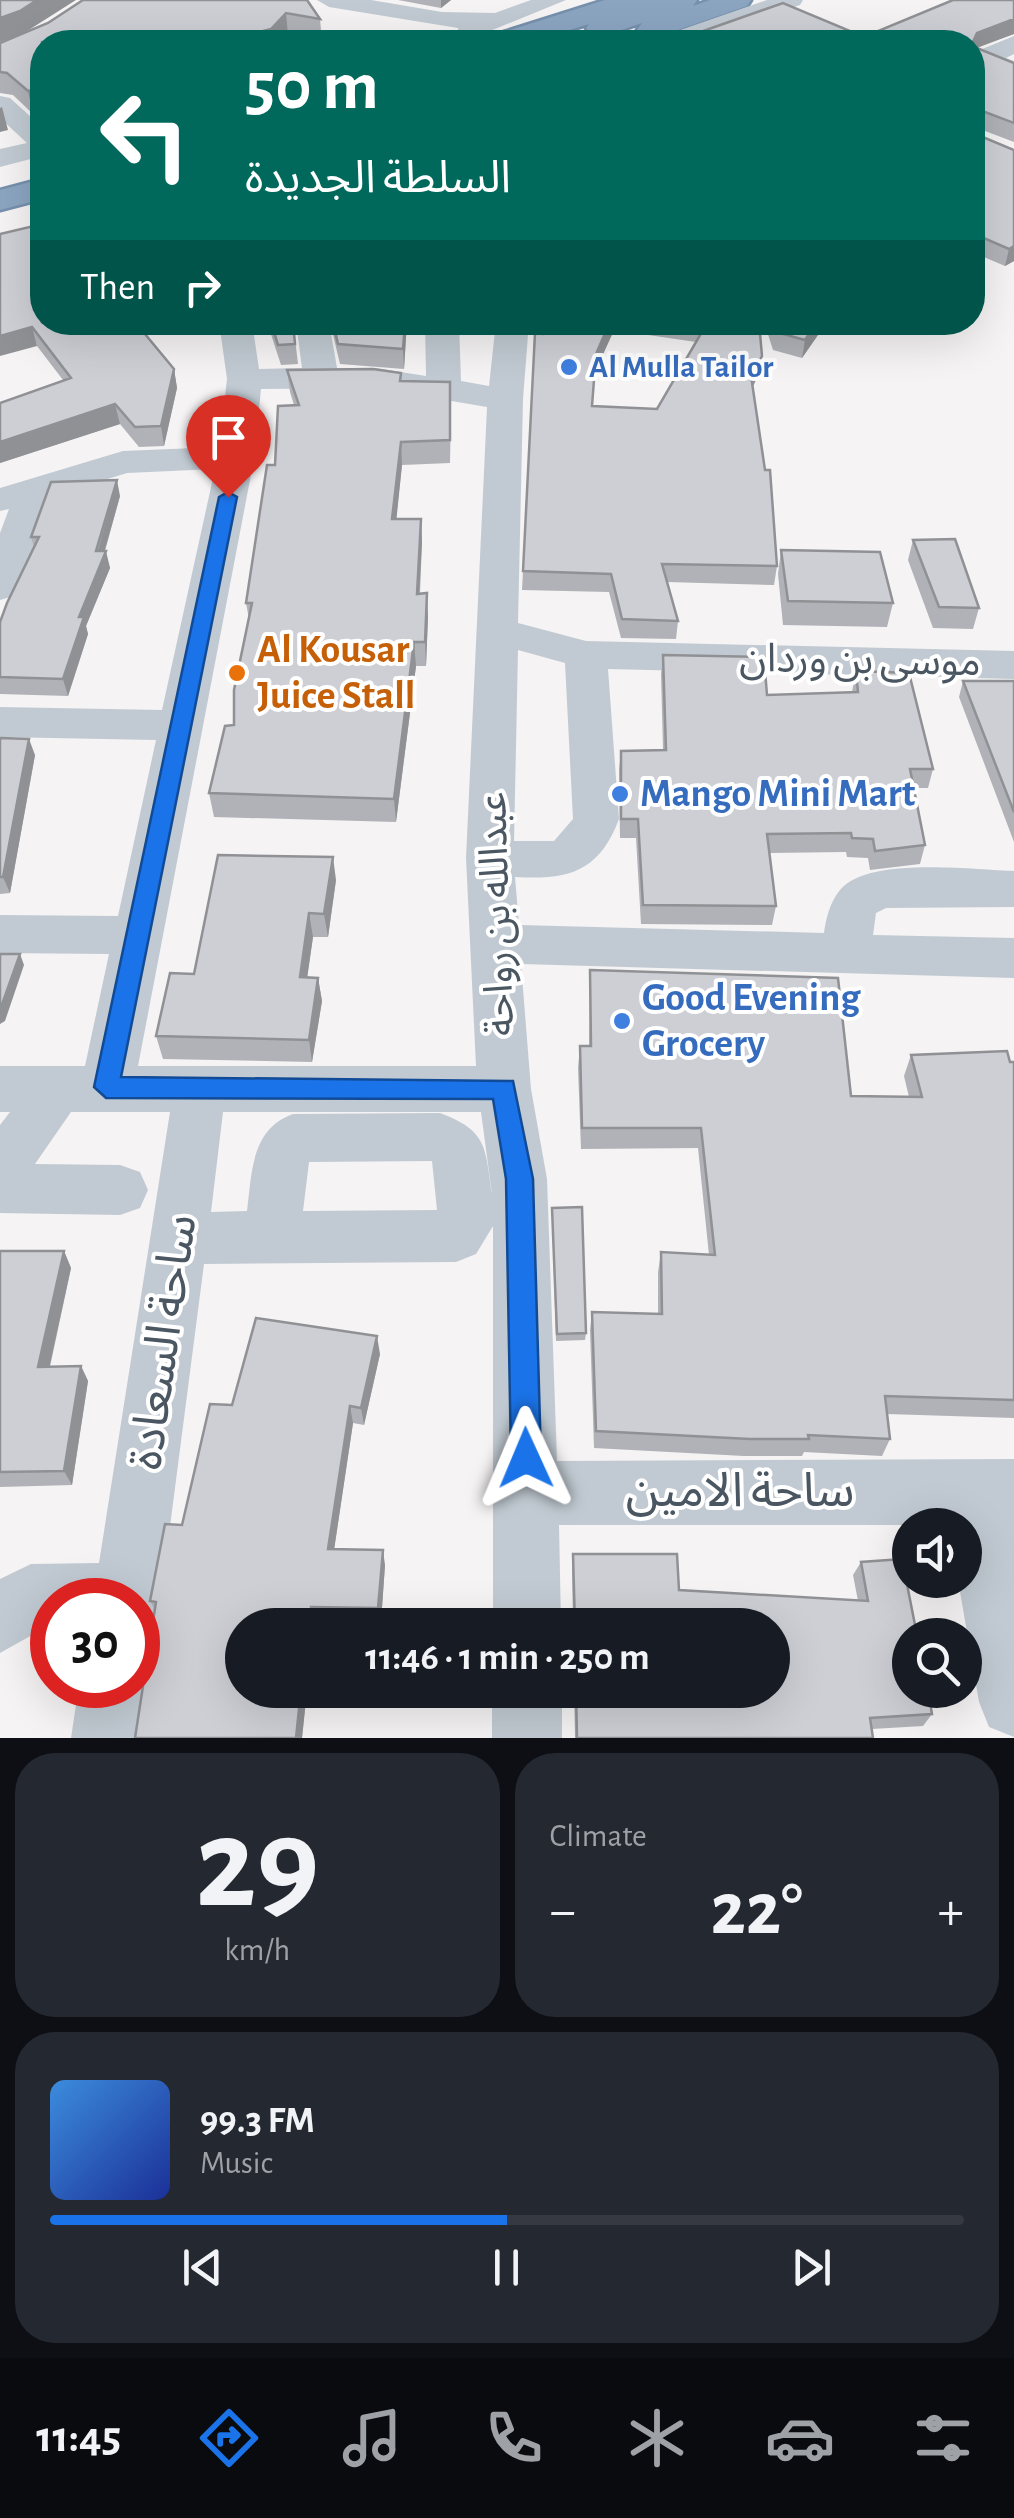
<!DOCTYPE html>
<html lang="en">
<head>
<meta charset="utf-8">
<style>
  body { margin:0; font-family:"Alegreya Sans","Noto Sans Arabic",sans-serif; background:#242831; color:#f1f3f6; height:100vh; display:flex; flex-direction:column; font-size:38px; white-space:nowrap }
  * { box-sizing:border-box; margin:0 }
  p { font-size:32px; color:#9ea1a6 }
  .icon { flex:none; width:55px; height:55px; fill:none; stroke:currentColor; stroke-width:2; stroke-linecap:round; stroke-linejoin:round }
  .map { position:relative; height:1738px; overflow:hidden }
  .panel { display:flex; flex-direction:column; gap:15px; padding:15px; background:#0d0f14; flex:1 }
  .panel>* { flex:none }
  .hud { position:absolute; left:30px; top:30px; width:955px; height:305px; border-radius:40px; box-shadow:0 10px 40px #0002; background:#00695c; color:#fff; overflow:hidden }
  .buttons { position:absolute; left:892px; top:1508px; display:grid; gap:20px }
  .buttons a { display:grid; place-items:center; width:90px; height:90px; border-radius:50%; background:#171b24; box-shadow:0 10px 40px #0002; font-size:50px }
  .speed { position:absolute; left:30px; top:1578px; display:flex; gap:20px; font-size:50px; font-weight:700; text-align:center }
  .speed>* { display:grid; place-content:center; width:130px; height:130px; border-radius:50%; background:#171b24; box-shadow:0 10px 40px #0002; line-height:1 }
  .speed .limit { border:15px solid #d22; background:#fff; color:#111 }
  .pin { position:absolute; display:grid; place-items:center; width:85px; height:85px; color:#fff; margin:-102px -42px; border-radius:50% 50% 50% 0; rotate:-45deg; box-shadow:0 0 10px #0007 }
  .pin .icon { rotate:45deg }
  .me { position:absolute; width:110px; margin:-55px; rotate:359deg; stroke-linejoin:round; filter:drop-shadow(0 0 8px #0008) }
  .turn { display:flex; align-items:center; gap:35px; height:210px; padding:0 50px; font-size:45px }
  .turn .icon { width:130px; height:130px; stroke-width:2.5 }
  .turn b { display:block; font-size:70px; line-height:85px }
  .then { display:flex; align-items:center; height:95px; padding:0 50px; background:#0003; gap:20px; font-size:38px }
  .big { font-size:75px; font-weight:700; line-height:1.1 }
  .panel .card { flex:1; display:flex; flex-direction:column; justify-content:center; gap:15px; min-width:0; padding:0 35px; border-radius:40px; background:#242831 }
  .panel .dial { align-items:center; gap:0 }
  .dial b { font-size:130px; line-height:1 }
  .song { display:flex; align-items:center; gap:30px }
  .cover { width:120px; height:120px; border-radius:15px; background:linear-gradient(135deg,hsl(210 70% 55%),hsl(230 70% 35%)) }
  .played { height:10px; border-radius:5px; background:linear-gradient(90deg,#1a73e8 50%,#363941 50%) }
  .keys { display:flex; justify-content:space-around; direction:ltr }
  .heat { display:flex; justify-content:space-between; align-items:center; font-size:55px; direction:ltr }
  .panel .tiles { flex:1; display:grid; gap:15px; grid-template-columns:1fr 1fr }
  .card:last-child { grid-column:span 2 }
  .trip { position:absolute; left:225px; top:1608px; width:565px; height:100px; border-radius:50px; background:#171b24; box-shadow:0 10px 40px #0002; font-weight:700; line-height:100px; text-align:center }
  .tabs { display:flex; height:160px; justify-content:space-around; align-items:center; background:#090b0e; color:#9ea1a6 }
  .tabs .icon { width:70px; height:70px }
  .tabs .on { color:#1a73e8 }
  .tabs b { font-size:45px; color:#f1f3f6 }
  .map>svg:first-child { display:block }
</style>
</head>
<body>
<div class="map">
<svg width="1014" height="1738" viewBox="0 0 1014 1738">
  <rect width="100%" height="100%" fill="#f5f3f3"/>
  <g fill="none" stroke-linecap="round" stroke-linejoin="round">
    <defs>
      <path id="highway" d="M 605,0 L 697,0 L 693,6 L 710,0 L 751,0 L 747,6 L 652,39 L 637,30 L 642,23 L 601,37 L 591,34 L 586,28 L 589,24 L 531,42 L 487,42 L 491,36 Z
        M 42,179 L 42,199 L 0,210 L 0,190 Z"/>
    </defs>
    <use href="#highway" stroke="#7690ad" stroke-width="5"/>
    <path fill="#c1cad2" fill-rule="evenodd" d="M 317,0 L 371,0 L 442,12 L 495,13 L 531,0 L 566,0 L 468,40 L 459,37 L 458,28 L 329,7 Z
      M 767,0 L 803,0 L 800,5 L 692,42 L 656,42 L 660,37 Z
      M 1014,36 L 1014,54 L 1006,58 L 1014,61 L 1014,78 L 972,60 L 975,52 Z
      M 0,96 L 10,98 L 42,127 L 42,156 L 0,167 L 0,149 L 27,143 L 0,118 Z
      M 219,322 L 252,322 L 259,369 L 302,368 L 296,322 L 329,322 L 337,368 L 375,368 L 426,376 L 425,322 L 459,322 L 461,381 L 489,386 L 496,322 L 529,322 L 523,399 L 518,623 L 586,641 L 1014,651 L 1014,679 L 608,669 L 619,819 C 599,872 569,880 515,877 L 519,925 L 824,933 C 826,918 830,902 840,890 C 868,856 974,870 1014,871 L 1014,907 L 886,908 L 876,913 L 873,935 L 1014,938 L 1014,978 L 521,964 L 531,1089 L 547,1179 L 557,1461 L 1014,1459 L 1014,1737 L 989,1727 L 979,1702 L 958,1580 L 965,1580 L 965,1525 L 559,1525 L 561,1625 L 493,1625 L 493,1226 L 476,1254 L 456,1262 L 204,1264 L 161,1596 L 151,1624 L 138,1629 L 138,1600 L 52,1600 L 52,1630 L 41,1630 L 0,1653 L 0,1579 L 31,1564 L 99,1563 L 170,1112 L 71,1112 L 35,1164 L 120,1165 L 140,1172 L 148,1190 L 140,1208 L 120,1215 L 0,1213 L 0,1125 L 10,1112 L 0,1112 L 0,1066 L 85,1066 L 109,954 L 0,953 L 0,915 L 118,916 L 156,740 L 0,737 L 0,707 L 162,710 L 215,469 L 127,473 L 52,496 L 20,587 L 14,596 L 0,600 L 0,533 L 9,509 L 0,511 L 0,488 L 123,451 L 219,447 L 227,379 ZM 375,388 L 487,407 L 466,858 L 476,1066 L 138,1066 L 254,459 L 261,389 ZM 518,650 L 565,663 L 573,819 L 554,841 L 514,841 ZM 223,1112 L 481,1112 L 492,1194 C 485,1147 488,1131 440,1113 L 293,1114 C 251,1129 252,1172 247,1211 L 211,1212 ZM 432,1161 L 437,1210 L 303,1211 L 309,1162 Z
      M 138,1660 L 149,1685 L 141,1738 L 71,1738 L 79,1685 L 138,1685 Z
      M 492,1690 L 562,1690 L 562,1738 L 492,1738 Z"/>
    <use href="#highway" fill="#8ba5c1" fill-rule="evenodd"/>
  </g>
  <path fill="#b0b2b7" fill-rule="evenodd" d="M 307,0 L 320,19 L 322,41 L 288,35 L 33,114 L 13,95 L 0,93 L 0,43 Z
    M 398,0 L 451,0 L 441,8 Z
    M 1014,0 L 1014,34 L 976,47 L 1014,63 L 1014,142 L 972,126 L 864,37 Z
    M 972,131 L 973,133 L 1014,150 L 1014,261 L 1005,266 L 972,252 Z
    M 0,234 L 174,369 L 177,388 L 164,446 L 139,447 L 120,424 L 0,463 L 0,403 L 63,380 L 37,346 Z
    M 267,322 L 293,322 L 298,364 L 281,365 Z
    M 330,322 L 407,322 L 404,369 L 340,364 Z
    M 549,322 L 827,322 L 802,358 L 773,350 L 765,325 L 759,326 L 762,356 L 759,374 L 753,386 L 777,566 L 774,585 L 667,582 L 678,621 L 676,639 L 621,638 L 609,592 L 522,590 L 523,571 L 543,334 ZM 614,330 L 696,342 L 657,409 L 592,406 L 595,372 Z
    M 287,370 L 401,381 L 451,405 L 450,463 L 402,465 L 396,519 L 421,519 L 422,542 L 420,594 L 428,617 L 426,666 L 416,666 L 396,822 L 214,817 L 209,793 L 234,725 L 249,619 L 246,603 L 294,405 L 290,392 Z
    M 120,496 L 105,551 L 110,568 L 86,626 L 88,634 L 68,696 L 0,694 L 0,622 L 34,547 L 31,537 Z
    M 913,540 L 979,608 L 973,629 L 933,628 L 908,560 Z
    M 781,550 L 893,603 L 887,627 L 783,625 L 778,574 Z
    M 663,655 L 767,695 L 852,692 L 856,671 L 933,769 L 928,788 L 914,788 L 925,845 L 920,864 L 870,870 L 868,858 L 847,857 L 846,852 L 769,853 L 776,906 L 772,925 L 641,924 L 636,838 L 620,838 L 619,770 L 621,751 L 663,750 L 661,674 Z
    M 963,681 L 1014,681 L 1014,842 L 959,697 Z
    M 0,738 L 35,755 L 10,893 L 0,894 Z
    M 336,880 L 328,937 L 313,937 L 307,977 L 318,978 L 322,1001 L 312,1062 L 163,1059 L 156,1036 L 194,974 Z
    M 590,970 L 851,1096 L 909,1097 L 904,1076 L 911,1055 L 1014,1062 L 1014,1418 L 887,1414 L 890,1439 L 882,1456 L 804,1452 L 802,1456 L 744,1456 L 594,1448 L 590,1330 L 592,1312 L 658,1314 L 658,1272 L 661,1252 L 709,1255 L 698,1148 L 581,1149 L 578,1068 L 580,1046 L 589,1046 Z
    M 552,1215 L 586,1333 L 585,1340 L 556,1341 Z
    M 0,1251 L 64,1251 L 71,1268 L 50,1367 L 81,1366 L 88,1381 L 72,1485 L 0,1487 Z
    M 380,1354 L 364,1425 L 353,1423 L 334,1549 L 385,1565 L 381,1622 L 315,1621 L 242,1690 L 307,1690 L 302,1738 L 135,1738 L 155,1610 L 150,1601 L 232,1405 Z
    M 573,1554 L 679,1590 L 858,1601 L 853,1575 L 861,1562 L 932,1714 L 923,1726 L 872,1729 L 873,1738 L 575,1738 L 574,1690 L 772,1690 L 772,1625 L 573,1625 L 572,1568 Z"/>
  <path fill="#909195" d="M 37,0 L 76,0 L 24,33 L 0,42 L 0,18 Z
    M 441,0 L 451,0 L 441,8 Z
    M 286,13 L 288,35 L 281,42 L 219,42 Z
    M 1014,19 L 1014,34 L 974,49 L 972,44 L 977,33 Z
    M 42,88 L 42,112 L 33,114 L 28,91 Z
    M 2,107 L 8,130 L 0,132 L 0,108 Z
    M 1014,246 L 1014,261 L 1005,266 L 1009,249 Z
    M 405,322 L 407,322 L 404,369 L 403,349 Z
    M 610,322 L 614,322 L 614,330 L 595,372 L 596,354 Z
    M 817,322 L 827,322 L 802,358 L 805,340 Z
    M 32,327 L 37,346 L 0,356 L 0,336 Z
    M 762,356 L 759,374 L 749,394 L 751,376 Z
    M 174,369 L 177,388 L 164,446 L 161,426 Z
    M 115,404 L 120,424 L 0,463 L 0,442 Z
    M 401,442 L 402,465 L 394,543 L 392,519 Z
    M 117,480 L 120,496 L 102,560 L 106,551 L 110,568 L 86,626 L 88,634 L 68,696 L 63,679 Z
    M 421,519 L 422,542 L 418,617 L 417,594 Z
    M 427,593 L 428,617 L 426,666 L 425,642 Z
    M 414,642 L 416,666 L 396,822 L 394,799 Z
    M 29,739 L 35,755 L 10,893 L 3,877 Z
    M 333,857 L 336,880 L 328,937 L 324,914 Z
    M 309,913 L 313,937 L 304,1000 L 300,977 Z
    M 20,954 L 24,965 L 5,1021 L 0,1024 L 0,1010 Z
    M 318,978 L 322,1001 L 312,1062 L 309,1040 Z
    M 64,1251 L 71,1268 L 46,1382 L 38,1367 Z
    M 377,1336 L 380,1354 L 364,1425 L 361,1408 Z
    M 81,1366 L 88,1381 L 72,1485 L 64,1471 Z
    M 350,1406 L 353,1423 L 332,1564 L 328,1549 Z
    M 383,1550 L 385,1565 L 381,1622 L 378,1608 Z
    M 311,1607 L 315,1621 L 315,1625 L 309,1625 Z
    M 301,1690 L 307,1690 L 302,1738 L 296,1738 Z"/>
  <path fill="#cdcfd5" stroke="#909195" stroke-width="2.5" d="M 0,0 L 37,0 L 20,11 L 0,18 Z
    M 83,0 L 307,0 L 320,19 L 286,13 L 271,29 L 219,42 L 42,42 L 42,88 L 28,91 L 7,73 L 0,72 L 0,43 L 48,23 Z
    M 953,0 L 1014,0 L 1014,19 L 977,33 L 972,44 L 972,42 L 672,42 L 783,3 L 864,37 Z
    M 972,46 L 1014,63 L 1014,123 L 977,109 L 972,112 Z
    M 972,131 L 973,133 L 1014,150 L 1014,246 L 1009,249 L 972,233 Z
    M 42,224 L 42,322 L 135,322 L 174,369 L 161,426 L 135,427 L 115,404 L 0,442 L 0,403 L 71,378 L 32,327 L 0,336 L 0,234 Z
    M 271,322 L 293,322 L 295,344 L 278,345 Z
    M 333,322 L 405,322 L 403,349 L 338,344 Z
    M 549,322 L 610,322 L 596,354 L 592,406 L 657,409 L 706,325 L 689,322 L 759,322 L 762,356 L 751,376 L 765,470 L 770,470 L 777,566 L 662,564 L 678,621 L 622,619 L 611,574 L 523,571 L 535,333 L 543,334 Z
    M 772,322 L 817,322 L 805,340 L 776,332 Z
    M 373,369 L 401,373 L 400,381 L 450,382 L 450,440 L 401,442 L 392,519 L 421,519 L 417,594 L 427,593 L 425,642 L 414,642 L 394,799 L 209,793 L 225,726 L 234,725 L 234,690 L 252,603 L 246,603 L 267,465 L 275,465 L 278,406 L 299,405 L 287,370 Z
    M 117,480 L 96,551 L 106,551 L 79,617 L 84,617 L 63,679 L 0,677 L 0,622 L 7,603 L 39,537 L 31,537 L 51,482 Z
    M 955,539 L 979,608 L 939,607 L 913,540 Z
    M 781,550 L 880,552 L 893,603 L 788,601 Z
    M 663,655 L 764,657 L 767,695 L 858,692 L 856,671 L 909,673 L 933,769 L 910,769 L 925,845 L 875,851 L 873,839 L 852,838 L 851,833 L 767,834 L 776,906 L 643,905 L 638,819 L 621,819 L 621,751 L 666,750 Z
    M 963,681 L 1014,681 L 1014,812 Z
    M 0,738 L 29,739 L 3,877 L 0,877 Z
    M 218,855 L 333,857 L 324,914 L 309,913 L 300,977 L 318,978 L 309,1040 L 156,1036 L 170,973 L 194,974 Z
    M 0,954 L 20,954 L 0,1010 Z
    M 590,970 L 838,978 L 851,1096 L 922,1097 L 911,1055 L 1007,1051 L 1010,1062 L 1014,1062 L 1014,1400 L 885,1396 L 890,1439 L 808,1435 L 809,1439 L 750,1439 L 596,1431 L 592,1312 L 662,1314 L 661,1252 L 715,1255 L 701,1128 L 582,1128 L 580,1046 L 591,1046 Z
    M 582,1207 L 586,1333 L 557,1334 L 552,1208 Z
    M 0,1251 L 64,1251 L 38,1367 L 81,1366 L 64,1471 L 0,1472 Z
    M 256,1318 L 377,1336 L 361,1408 L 350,1406 L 328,1549 L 383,1550 L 378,1608 L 311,1607 L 309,1625 L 242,1625 L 242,1690 L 301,1690 L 296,1738 L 135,1738 L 156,1602 L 150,1601 L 165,1524 L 182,1525 L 210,1404 L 232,1405 Z
    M 573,1554 L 677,1554 L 679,1590 L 868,1601 L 861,1562 L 902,1559 L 917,1635 L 910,1635 L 910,1690 L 928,1690 L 932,1714 L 870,1718 L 873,1738 L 577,1738 L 576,1690 L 772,1690 L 772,1625 L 575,1625 Z"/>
  <path fill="#1a73e8" stroke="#114b97" stroke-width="2.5" d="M 228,492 L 237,497 L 121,1077 L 513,1081 L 533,1179 L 541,1458 L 537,1468 L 526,1473 L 516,1468 L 511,1458 L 506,1179 L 493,1099 L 106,1098 L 94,1087 L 219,497 Z"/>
  <g fill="#3f7fe0" stroke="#fff" stroke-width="4">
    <circle cx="569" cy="367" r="10"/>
    <circle cx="620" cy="794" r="10"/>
    <circle cx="622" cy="1021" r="10"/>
  </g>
  <circle fill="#e8710a" stroke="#fff" stroke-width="4" cx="237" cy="673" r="10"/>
  <g text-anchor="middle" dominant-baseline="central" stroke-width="8" stroke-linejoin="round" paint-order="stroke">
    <g font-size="32" font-weight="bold" fill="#366cbe" stroke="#fff" text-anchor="start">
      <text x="589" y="367">Al Mulla Tailor</text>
    </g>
    <g font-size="40" font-weight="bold" fill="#c56008" stroke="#fff" text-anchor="start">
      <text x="257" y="650">Al Kousar<tspan x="257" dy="46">Juice Stall</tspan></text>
    </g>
    <g font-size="40" fill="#4a5661" stroke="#fff">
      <text transform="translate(860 661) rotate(1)">موسى بن وردان</text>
      <text transform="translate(497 914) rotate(-92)">عبدالله بن رواحة</text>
    </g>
    <g font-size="40" font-weight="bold" fill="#366cbe" stroke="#fff" text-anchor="start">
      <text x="640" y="794">Mango Mini Mart</text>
      <text x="642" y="998">Good Evening<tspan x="642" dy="46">Grocery</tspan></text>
    </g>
    <g font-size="48" fill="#4a5661" stroke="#fff">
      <text transform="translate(164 1342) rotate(-82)">ساحة السعادة</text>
      <text x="740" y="1492">ساحة الامين</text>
    </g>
  </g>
</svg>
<div class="buttons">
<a><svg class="icon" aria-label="sound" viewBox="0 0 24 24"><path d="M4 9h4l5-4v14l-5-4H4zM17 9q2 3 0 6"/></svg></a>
<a><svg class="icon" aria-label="search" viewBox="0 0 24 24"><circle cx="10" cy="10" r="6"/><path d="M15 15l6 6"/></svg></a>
</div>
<div class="speed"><div class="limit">30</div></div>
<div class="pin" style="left:228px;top:497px;background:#d93025"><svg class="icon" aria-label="arrive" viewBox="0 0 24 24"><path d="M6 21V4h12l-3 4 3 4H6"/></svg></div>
<svg class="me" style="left:526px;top:1458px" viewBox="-20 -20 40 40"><path d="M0-17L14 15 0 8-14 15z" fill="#1a73e8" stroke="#fff" stroke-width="4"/></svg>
<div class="trip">11:46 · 1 min · 250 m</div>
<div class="hud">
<div class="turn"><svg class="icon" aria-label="left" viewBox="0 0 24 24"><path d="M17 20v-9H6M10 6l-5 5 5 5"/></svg><div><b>50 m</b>السلطة الجديدة</div></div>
<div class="then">Then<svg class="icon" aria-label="right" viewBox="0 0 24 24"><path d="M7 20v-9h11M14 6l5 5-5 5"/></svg></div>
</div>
</div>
<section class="panel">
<div class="tiles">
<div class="card dial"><b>29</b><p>km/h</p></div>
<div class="card"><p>Climate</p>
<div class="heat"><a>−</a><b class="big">22°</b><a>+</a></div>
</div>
<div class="card">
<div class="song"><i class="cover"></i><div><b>99.3 FM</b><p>Music</p></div></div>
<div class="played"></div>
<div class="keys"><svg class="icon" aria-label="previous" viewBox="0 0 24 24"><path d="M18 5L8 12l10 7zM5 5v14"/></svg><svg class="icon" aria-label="pause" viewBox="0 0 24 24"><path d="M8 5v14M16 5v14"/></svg><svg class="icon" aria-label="next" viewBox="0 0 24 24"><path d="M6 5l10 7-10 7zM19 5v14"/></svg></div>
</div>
</div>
</section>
<nav class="tabs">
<b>11:45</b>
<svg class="icon on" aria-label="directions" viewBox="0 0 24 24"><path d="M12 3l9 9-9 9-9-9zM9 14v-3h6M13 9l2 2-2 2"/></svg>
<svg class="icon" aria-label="music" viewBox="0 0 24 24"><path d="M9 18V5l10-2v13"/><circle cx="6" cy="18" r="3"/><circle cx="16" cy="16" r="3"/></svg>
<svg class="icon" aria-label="phone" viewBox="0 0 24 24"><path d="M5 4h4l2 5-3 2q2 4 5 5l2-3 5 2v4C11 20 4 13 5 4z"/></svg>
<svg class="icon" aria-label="climate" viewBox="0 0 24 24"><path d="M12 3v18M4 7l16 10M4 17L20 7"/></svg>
<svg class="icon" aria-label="car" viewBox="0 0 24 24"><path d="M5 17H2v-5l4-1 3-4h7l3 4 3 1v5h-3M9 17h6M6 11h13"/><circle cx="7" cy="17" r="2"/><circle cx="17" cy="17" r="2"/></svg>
<svg class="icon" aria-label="filters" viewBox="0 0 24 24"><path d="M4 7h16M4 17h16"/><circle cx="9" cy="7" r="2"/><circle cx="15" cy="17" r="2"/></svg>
</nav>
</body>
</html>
